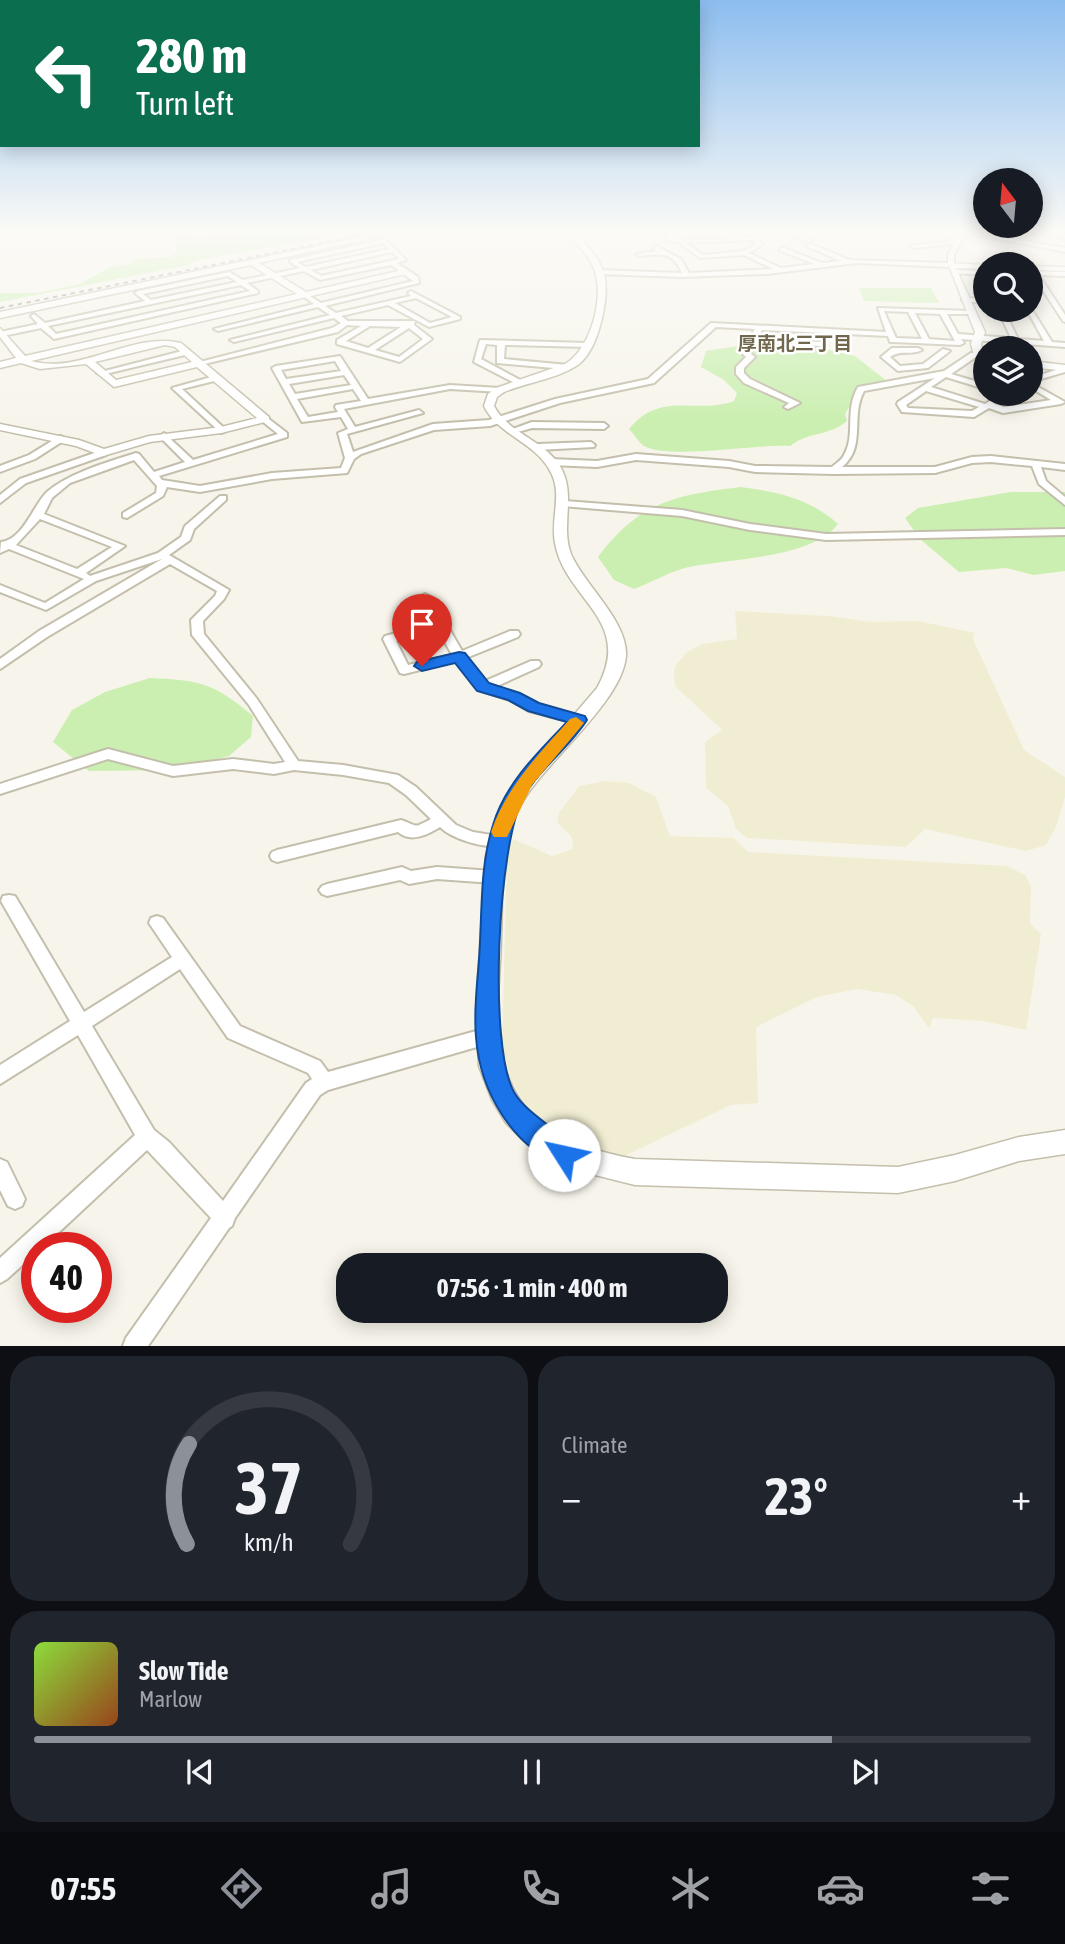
<!DOCTYPE html>
<html lang="en">
<head>
<meta charset="utf-8">
<style>
  body { margin:0; font-family:"Asap Condensed","Noto Sans JP",sans-serif; background:#20242c; color:#f1f3f6; height:100vh; display:flex; flex-direction:column; font-size:26px; white-space:nowrap }
  * { box-sizing:border-box; margin:0 }
  p { font-size:23px; color:#9ea1a6 }
  .icon { flex:none; width:38px; height:38px; fill:none; stroke:currentColor; stroke-width:2; stroke-linecap:round; stroke-linejoin:round }
  .map { position:relative; height:1346px; overflow:hidden }
  .sheet { display:flex; flex-direction:column; gap:10px; padding:10px; background:#0d0f14; flex:1 }
  .sheet>* { flex:none }
  .top-card { position:absolute; left:0px; top:0px; width:700px; height:147px; box-shadow:0 4px 18px #0003; background:#0b6e4f; color:#fff; overflow:hidden }
  .needle { width:46px; rotate:344deg }
  .buttons { position:absolute; left:973px; top:168px; display:grid; gap:14px }
  .buttons a { display:grid; place-items:center; width:70px; height:70px; border-radius:50%; background:#171b24; box-shadow:0 4px 18px #0003; font-size:35px }
  .speed { position:absolute; left:21px; top:1232px; display:flex; gap:14px; font-size:35px; font-weight:700; text-align:center }
  .speed>* { display:grid; place-content:center; width:91px; height:91px; border-radius:50%; background:#171b24; box-shadow:0 4px 18px #0003; line-height:1 }
  .speed .limit { border:10px solid #d22; background:#fff; color:#111 }
  .pin { position:absolute; display:grid; place-items:center; width:60px; height:60px; color:#fff; margin:-72px -30px; border-radius:50% 50% 50% 0; rotate:-45deg; box-shadow:0 0 7px #0007 }
  .pin .icon { rotate:45deg }
  .me { position:absolute; width:77px; margin:-38px; rotate:305deg; stroke-linejoin:round; filter:drop-shadow(0 0 5px #0008) }
  .turn { display:flex; align-items:center; gap:24px; height:147px; padding:0 21px; font-size:32px }
  .turn .icon { width:91px; height:91px; stroke-width:2.5 }
  .turn b { display:block; font-size:49px; line-height:60px }
  .big { font-size:52px; font-weight:700; line-height:1.1 }
  .sheet .widget { flex:1; display:flex; flex-direction:column; justify-content:center; gap:10px; min-width:0; padding:0 24px; border-radius:28px; background:#20242c }
  .sheet .dial { align-items:center; gap:0 }
  .dial svg { height:182px; overflow:visible; fill:none; stroke:#363941; stroke-width:7; stroke-linecap:round; text-anchor:middle }
  .dial text { fill:#f1f3f6; stroke:none }
  .song { display:flex; align-items:center; gap:21px }
  .cover { width:84px; height:84px; border-radius:10px; background:linear-gradient(135deg,hsl(90 70% 55%),hsl(20 70% 35%)) }
  .played { height:7px; border-radius:4px; background:linear-gradient(90deg,#8c9099 80%,#363941 80%) }
  .keys { display:flex; justify-content:space-around; direction:ltr }
  .heat { display:flex; justify-content:space-between; align-items:center; font-size:38px; direction:ltr }
  .sheet .tiles { flex:1; display:grid; gap:10px; grid-template-columns:1fr 1fr }
  .widget:last-child { grid-column:span 2 }
  .trip { position:absolute; left:336px; top:1253px; width:392px; height:70px; border-radius:28px; background:#171b24; box-shadow:0 4px 18px #0003; font-weight:700; line-height:70px; text-align:center }
  .tabs { display:flex; height:112px; justify-content:space-around; align-items:center; background:#090b0e; color:#9ea1a6 }
  .tabs .icon { width:49px; height:49px }
  .tabs .on { color:#8c9099 }
  .tabs b { font-size:32px; color:#f1f3f6 }
  .map>svg:first-child { display:block }
</style>
</head>
<body>
<div class="map">
<svg width="1065" height="1346" viewBox="0 0 1065 1346">
  <rect width="100%" height="100%" fill="#f7f5eb"/>
  <path fill="#f1edd3" d="M 735,611 L 829,616 L 871,622 L 918,621 L 975,633 L 973,639 L 1024,750 L 1065,777 L 1065,797 L 1056,827 L 1046,845 L 1026,851 L 925,829 L 906,847 L 747,838 L 736,829 L 728,806 L 706,788 L 705,742 L 722,730 L 675,686 L 674,672 L 676,665 L 687,652 L 702,644 L 737,639 Z
    M 605,781 L 629,783 L 656,797 L 670,836 L 734,838 L 748,852 L 1007,866 L 1025,875 L 1031,886 L 1030,924 L 1041,934 L 1026,1030 L 983,1021 L 933,1018 L 929,1028 L 914,1007 L 896,995 L 857,989 L 817,997 L 756,1027 L 758,1103 L 731,1105 L 618,1159 L 593,1155 L 546,1127 L 526,1105 L 511,1079 L 502,1045 L 507,858 L 513,839 L 552,856 L 573,849 L 572,837 L 557,822 L 559,813 L 579,786 Z"/>
  <path fill="#caefb0" d="M 177,234 L 187,234 L 188,239 L 256,234 L 331,237 L 202,259 L 184,266 L 0,302 L 0,293 L 38,293 L 80,284 L 110,267 L 136,263 L 131,259 L 171,257 L 177,252 Z
    M 859,288 L 931,288 L 939,303 L 864,301 Z
    M 782,339 L 855,356 L 888,382 L 861,387 L 845,414 L 847,421 C 828,437 809,431 790,446 C 755,444 669,460 644,446 C 639,443 634,434 629,429 C 661,390 695,415 734,401 L 737,393 L 724,380 L 701,367 L 706,351 Z
    M 741,487 C 778,492 809,498 838,524 C 810,559 732,558 689,567 C 671,571 652,582 634,589 L 614,580 L 598,557 C 639,502 675,495 741,487 Z
    M 1011,492 L 1065,492 L 1065,571 L 1033,575 L 1006,568 L 959,572 L 920,539 L 905,518 L 918,508 Z
    M 150,678 C 200,680 214,683 253,716 L 251,737 L 229,756 L 173,770 L 89,771 L 53,742 L 72,710 L 105,692 Z"/>
  <g fill="none" stroke-linecap="round" stroke-linejoin="round">
    <defs>
      <path id="minor" d="M 665,234 L 671,234 L 673,238 L 703,240 L 756,237 L 763,244 L 749,253 L 781,268 L 814,264 L 779,250 L 781,247 L 822,263 L 841,261 L 806,246 L 808,243 L 850,260 L 948,263 L 948,255 L 954,244 L 913,248 L 910,246 L 956,240 L 959,234 L 965,234 L 954,255 L 954,265 L 951,267 L 857,263 L 767,274 L 681,277 L 599,274 L 596,272 L 599,270 L 682,273 C 672,251 661,254 639,256 L 636,254 L 657,251 L 653,248 L 656,246 L 681,259 L 689,273 L 773,269 L 744,255 L 700,258 L 678,242 L 669,241 ZM 753,240 L 756,244 L 744,251 L 703,255 L 686,243 Z
        M 786,234 L 795,234 L 813,241 L 808,242 Z
        M 972,234 L 985,234 L 1065,248 L 1065,252 Z
        M 1051,234 L 1065,235 L 1065,239 L 1052,235 Z
        M 385,239 L 406,260 L 397,263 L 418,277 L 419,283 L 325,306 L 336,313 L 411,296 L 408,293 L 411,291 L 460,317 L 460,319 L 429,327 L 388,305 L 341,316 L 348,321 L 415,321 L 414,325 L 432,339 L 400,362 L 337,344 L 337,340 L 361,326 L 347,325 L 338,332 L 200,365 L 196,363 L 332,328 L 341,323 L 334,318 L 234,342 L 230,340 L 330,315 L 318,307 L 218,331 L 214,329 L 314,304 L 303,296 L 302,295 L 305,293 L 321,303 L 413,281 L 391,265 L 320,280 L 304,271 L 247,283 L 258,291 L 258,293 L 54,339 L 41,328 L 3,336 L 0,335 L 0,332 L 38,324 L 31,316 L 34,314 L 45,323 L 145,301 L 135,293 L 138,291 L 229,272 L 243,280 L 300,268 L 290,262 L 290,260 ZM 384,243 L 389,249 L 306,267 L 297,262 ZM 392,252 L 399,259 L 321,276 L 311,270 ZM 228,276 L 237,282 L 151,300 L 143,294 ZM 241,285 L 250,291 L 56,334 L 48,326 ZM 416,298 L 452,317 L 430,323 L 395,303 ZM 370,326 L 401,327 L 368,348 L 346,341 ZM 409,328 L 423,339 L 399,357 L 375,350 Z
        M 954,270 L 985,271 L 985,275 L 952,273 Z
        M 1031,271 L 1065,272 L 1065,276 L 1039,275 L 1065,315 L 1065,322 L 1063,321 L 1033,275 L 1031,275 Z
        M 965,298 L 985,299 L 985,303 L 963,301 L 962,300 Z
        M 878,308 L 971,311 L 974,313 L 973,314 L 947,314 L 958,334 L 1011,338 L 998,310 L 1004,310 L 1018,339 L 1044,341 L 1027,310 L 1031,308 L 1052,342 L 1065,343 L 1065,347 L 961,339 L 964,343 L 960,345 L 893,342 L 890,342 L 888,336 L 762,330 L 757,339 L 822,342 L 826,344 L 822,346 L 754,343 L 749,352 L 755,357 L 744,368 L 744,373 L 750,379 L 800,403 L 788,409 L 784,407 L 789,403 L 744,383 L 736,374 L 736,367 L 746,357 L 741,352 L 755,329 L 716,327 L 654,383 L 560,403 L 490,426 L 434,430 L 361,454 L 354,459 L 347,473 L 272,479 L 200,492 L 167,487 L 163,496 L 127,518 L 123,517 L 123,513 L 156,493 L 157,486 L 134,460 L 70,483 L 52,498 L 44,514 L 125,546 L 86,573 L 90,576 L 158,553 L 181,537 L 185,526 L 220,496 L 226,496 L 226,500 L 194,529 L 190,540 L 169,555 L 229,590 L 224,599 L 203,621 L 204,634 L 257,699 L 298,761 L 343,765 L 398,775 L 416,787 L 456,825 L 473,832 L 504,837 L 506,841 L 504,845 C 487,850 452,839 440,827 C 427,835 411,843 398,832 L 277,862 L 272,860 L 270,856 L 272,852 L 277,850 L 401,820 C 419,826 412,829 431,819 L 406,795 L 389,783 L 343,775 L 294,770 L 274,774 L 233,769 L 173,776 L 108,759 L 0,794 L 0,784 L 108,749 L 173,766 L 233,759 L 274,764 L 285,762 L 249,705 L 192,635 L 191,620 L 215,596 L 217,591 L 170,564 L 47,637 L 0,669 L 0,659 L 39,631 L 162,559 L 96,581 L 46,610 L 0,592 L 0,585 L 45,603 L 84,579 L 9,549 L 0,553 L 1,542 C 23,540 34,504 47,492 C 69,473 108,462 136,453 L 139,454 L 154,472 L 185,462 L 161,438 L 160,436 L 164,433 L 193,460 L 278,434 L 262,421 L 262,417 L 265,416 L 287,433 L 287,437 L 159,476 L 162,480 L 200,486 L 272,473 L 341,468 L 345,458 L 338,433 L 348,429 L 341,417 L 302,422 L 272,368 L 276,366 L 340,356 L 368,399 L 450,385 L 500,388 L 504,390 L 500,392 L 450,389 L 344,409 L 355,427 L 419,410 L 423,413 L 347,434 L 353,452 L 433,424 L 489,420 L 555,399 L 648,379 L 711,323 L 886,332 ZM 884,311 L 908,312 L 922,339 L 896,338 ZM 915,313 L 940,314 L 955,341 L 929,339 ZM 335,361 L 341,371 L 286,379 L 281,370 ZM 344,375 L 351,385 L 295,394 L 289,384 ZM 353,389 L 361,401 L 336,405 L 335,407 L 338,412 L 308,417 L 297,399 ZM 40,519 L 112,547 L 77,569 L 16,545 Z
        M 480,340 L 588,343 L 592,345 L 588,347 L 505,345 L 504,359 L 568,365 L 569,367 L 565,369 L 497,363 L 497,345 L 486,344 L 481,359 L 522,381 L 522,385 L 519,385 L 474,362 Z
        M 892,348 L 918,348 L 922,350 C 911,356 901,349 890,357 L 900,366 L 923,364 L 943,349 L 950,351 L 928,368 L 898,371 L 881,357 Z
        M 186,350 L 189,350 L 189,354 L 101,375 L 97,373 Z
        M 971,353 L 979,353 L 983,355 L 976,357 L 951,374 L 985,384 L 985,389 L 946,377 L 931,387 L 985,404 L 1001,394 L 1010,394 L 995,404 L 1004,407 L 1051,400 L 1031,388 L 1031,383 L 1065,402 L 1061,404 L 1003,413 L 989,408 L 974,417 L 902,412 L 897,404 L 898,402 L 935,378 L 864,391 C 850,416 867,447 842,467 L 935,467 L 972,457 L 991,456 L 1065,464 L 1065,470 L 1041,467 L 1046,481 L 1065,497 L 1065,505 L 1039,484 L 1032,466 L 991,462 L 972,463 L 935,473 L 834,474 L 755,472 L 729,467 L 636,460 L 597,467 L 551,465 L 546,462 L 551,459 L 597,461 L 636,454 L 729,461 L 755,466 L 832,467 C 836,463 842,460 844,455 C 856,435 844,411 858,387 L 944,371 ZM 926,391 L 979,407 L 972,411 L 908,408 L 906,405 Z
        M 1065,367 L 1065,372 L 1031,382 L 1031,378 Z
        M 215,376 L 218,376 L 218,380 L 182,389 L 224,428 L 224,432 L 221,433 L 172,388 Z
        M 532,422 L 604,423 L 608,426 L 604,429 L 532,428 L 514,433 L 510,430 Z
        M 60,436 L 63,437 L 63,441 L 35,459 L 0,472 L 0,466 L 29,455 Z
        M 591,442 L 595,445 L 594,447 L 538,450 L 534,447 L 538,444 Z
        M 103,450 L 106,451 L 106,455 L 26,483 L 0,503 L 0,495 L 20,479 Z
        M 565,501 L 682,510 L 750,524 L 826,534 L 1065,529 L 1065,535 L 826,540 L 750,530 L 682,516 L 562,506 L 560,504 Z
        M 425,594 L 431,597 L 462,651 L 510,631 L 518,631 L 520,634 L 518,637 L 466,658 L 485,681 L 531,661 L 539,661 L 541,664 L 539,667 L 495,687 L 518,694 L 538,705 L 584,717 L 585,720 L 584,723 L 579,724 L 529,711 L 510,700 L 479,690 L 456,661 L 404,674 L 400,673 L 383,639 L 385,636 L 434,623 L 419,597 ZM 438,629 L 452,655 L 408,665 L 396,641 Z
        M 402,867 L 411,871 L 437,867 L 493,871 L 498,873 L 501,877 L 498,881 L 493,883 L 437,879 L 409,884 L 400,880 L 327,896 L 322,894 L 319,890 L 322,886 L 327,884 Z
        M 9,895 L 15,896 L 84,1012 L 172,957 L 149,923 L 151,918 L 157,916 L 163,918 L 240,1026 L 320,1061 L 328,1072 L 487,1028 L 493,1030 L 496,1036 L 493,1042 L 487,1044 L 328,1090 L 320,1095 L 235,1218 L 232,1226 L 229,1228 L 148,1346 L 123,1346 L 126,1338 L 211,1218 L 147,1150 L 42,1248 L 37,1248 L 37,1252 L 7,1279 L 0,1283 L 0,1258 L 135,1135 L 78,1035 L 0,1084 L 0,1065 L 70,1021 L 1,901 L 3,896 ZM 180,969 L 228,1038 L 308,1073 L 312,1079 L 306,1083 L 223,1201 L 169,1142 L 154,1130 L 92,1026 Z
        M 0,1159 L 7,1162 L 25,1199 L 22,1206 L 15,1209 L 8,1206 L 0,1190 Z"/>
      <path id="tertiary" d="M 375,234 L 390,234 L 259,263 L 306,292 L 407,269 L 410,273 L 31,361 C 81,375 132,331 181,343 L 269,417 L 269,421 L 221,433 L 150,442 L 103,456 L 76,446 L 0,430 L 0,424 L 79,440 L 104,449 L 149,436 L 221,427 L 257,418 L 197,367 L 114,387 L 86,364 L 40,369 L 21,363 L 0,368 L 0,362 L 16,358 L 0,337 L 0,328 L 25,356 L 297,294 L 251,265 L 0,318 L 0,312 ZM 165,345 L 175,347 L 192,362 L 116,380 L 95,362 Z
        M 567,234 L 575,234 C 587,245 599,258 604,273 C 610,296 599,349 579,364 C 558,379 528,382 504,392 L 497,397 L 494,406 C 508,433 544,440 560,466 C 577,495 560,525 571,554 C 584,585 628,621 626,656 C 622,703 543,763 520,806 C 499,845 503,894 501,936 C 501,969 495,1004 499,1037 C 507,1118 561,1146 635,1159 L 898,1167 L 955,1155 L 1019,1137 L 1065,1130 L 1065,1154 L 1019,1161 L 955,1181 L 898,1193 L 635,1185 L 579,1171 L 546,1156 L 524,1141 L 506,1123 L 492,1100 L 479,1066 L 476,1011 L 486,856 L 494,824 L 513,786 L 597,688 C 635,620 565,600 555,543 C 550,517 564,493 549,469 C 534,442 498,435 484,406 L 488,394 L 496,388 L 565,364 C 591,349 605,297 594,269 C 589,255 577,245 567,234 Z
        M 948,263 L 985,265 L 985,269 L 956,268 L 985,332 L 981,344 L 985,361 L 974,355 L 971,344 L 975,332 Z
        M 1031,266 L 1065,267 L 1065,271 L 1031,270 Z
        M 1031,361 L 1065,365 L 1065,371 L 1031,367 Z"/>
    </defs>
    <use href="#minor" stroke="#c4bfac" stroke-width="4"/>
    <use href="#tertiary" stroke="#c4bfac" stroke-width="3"/>
    <use href="#minor" fill="#fff" fill-rule="evenodd"/>
    <use href="#tertiary" fill="#fff" fill-rule="evenodd"/>
    <path stroke="#9a9a9a" stroke-width="2" stroke-dasharray="4.5 4.5" stroke-linecap="butt" d="M 0,308 L 367,234"/>
  </g>
  <linearGradient id="sky" x2="0" y2="1"><stop stop-color="#8cbdef"/><stop offset="0.55" stop-color="#fbfaf6"/><stop offset="1" stop-color="#fbfaf6" stop-opacity="0"/></linearGradient>
  <rect width="1065" height="422" fill="url(#sky)"/>
  <path fill="#1a73e8" stroke="#114b97" stroke-width="2" d="M 459,652 L 465,653 L 489,683 L 520,693 L 539,703 L 585,716 L 587,720 C 569,748 540,768 523,798 C 498,844 488,1046 514,1092 C 528,1117 568,1133 577,1155 L 573,1164 L 564,1167 C 512,1146 480,1092 476,1037 C 473,1006 479,973 480,942 C 482,903 481,862 493,825 C 505,784 538,752 567,722 L 528,711 L 508,700 L 477,691 L 455,663 L 422,671 L 414,666 L 417,662 Z"/>
  <path fill="#f59e0b" d="M 576,717 L 584,723 L 532,785 L 507,837 L 494,837 L 491,832 C 507,786 538,755 570,719 Z"/>
  <g text-anchor="middle" dominant-baseline="central" stroke-width="5" stroke-linejoin="round" paint-order="stroke">
    <g font-size="19" font-weight="bold" fill="#71674d" stroke="#fff">
      <text x="795" y="343">厚南北三丁目</text>
    </g>
  </g>
</svg>
<div class="buttons">
<a><svg class="needle" viewBox="-14 -14 28 28"><path d="M0-13l5 13h-10z" fill="#e53935"/><path d="M0 13l5-13h-10z" fill="#9ea1a6"/></svg></a>
<a><svg class="icon" aria-label="search" viewBox="0 0 24 24"><circle cx="10" cy="10" r="6"/><path d="M15 15l6 6"/></svg></a>
<a><svg class="icon" aria-label="layers" viewBox="0 0 24 24"><path d="M12 4l9 5-9 5-9-5zM3 14l9 5 9-5"/></svg></a>
</div>
<div class="speed"><div class="limit">40</div></div>
<div class="pin" style="left:422px;top:666px;background:#d93025"><svg class="icon" aria-label="arrive" viewBox="0 0 24 24"><path d="M6 21V4h12l-3 4 3 4H6"/></svg></div>
<svg class="me" style="left:564px;top:1155px" viewBox="-20 -20 40 40"><circle r="19" fill="#fff"/><path d="M0-13L10 11 0 6-10 11z" fill="#1a73e8"/></svg>
<div class="trip">07:56 · 1 min · 400 m</div>
<div class="top-card">
<div class="turn"><svg class="icon" aria-label="left" viewBox="0 0 24 24"><path d="M17 20v-9H6M10 6l-5 5 5 5"/></svg><div><b>280 m</b>Turn left</div></div>
</div>
</div>
<section class="sheet">
<div class="tiles">
<div class="widget dial"><svg viewBox="0 0 100 80">
<path d="M14 69A42 42 0 1 1 86 69"/>
<path d="M14 69A42 42 0 0 1 15 25" stroke="#8c9099"/>
<text x="50" y="56" font-size="32" font-weight="700">37</text>
<text x="50" y="72" font-size="11">km/h</text>
</svg></div>
<div class="widget"><p>Climate</p>
<div class="heat"><a>−</a><b class="big">23°</b><a>+</a></div>
</div>
<div class="widget">
<div class="song"><i class="cover"></i><div><b>Slow Tide</b><p>Marlow</p></div></div>
<div class="played"></div>
<div class="keys"><svg class="icon" aria-label="previous" viewBox="0 0 24 24"><path d="M18 5L8 12l10 7zM5 5v14"/></svg><svg class="icon" aria-label="pause" viewBox="0 0 24 24"><path d="M8 5v14M16 5v14"/></svg><svg class="icon" aria-label="next" viewBox="0 0 24 24"><path d="M6 5l10 7-10 7zM19 5v14"/></svg></div>
</div>
</div>
</section>
<nav class="tabs">
<b>07:55</b>
<svg class="icon on" aria-label="directions" viewBox="0 0 24 24"><path d="M12 3l9 9-9 9-9-9zM9 14v-3h6M13 9l2 2-2 2"/></svg>
<svg class="icon" aria-label="music" viewBox="0 0 24 24"><path d="M9 18V5l10-2v13"/><circle cx="6" cy="18" r="3"/><circle cx="16" cy="16" r="3"/></svg>
<svg class="icon" aria-label="phone" viewBox="0 0 24 24"><path d="M5 4h4l2 5-3 2q2 4 5 5l2-3 5 2v4C11 20 4 13 5 4z"/></svg>
<svg class="icon" aria-label="climate" viewBox="0 0 24 24"><path d="M12 3v18M4 7l16 10M4 17L20 7"/></svg>
<svg class="icon" aria-label="car" viewBox="0 0 24 24"><path d="M5 17H2v-5l4-1 3-4h7l3 4 3 1v5h-3M9 17h6M6 11h13"/><circle cx="7" cy="17" r="2"/><circle cx="17" cy="17" r="2"/></svg>
<svg class="icon" aria-label="filters" viewBox="0 0 24 24"><path d="M4 7h16M4 17h16"/><circle cx="9" cy="7" r="2"/><circle cx="15" cy="17" r="2"/></svg>
</nav>
</body>
</html>
